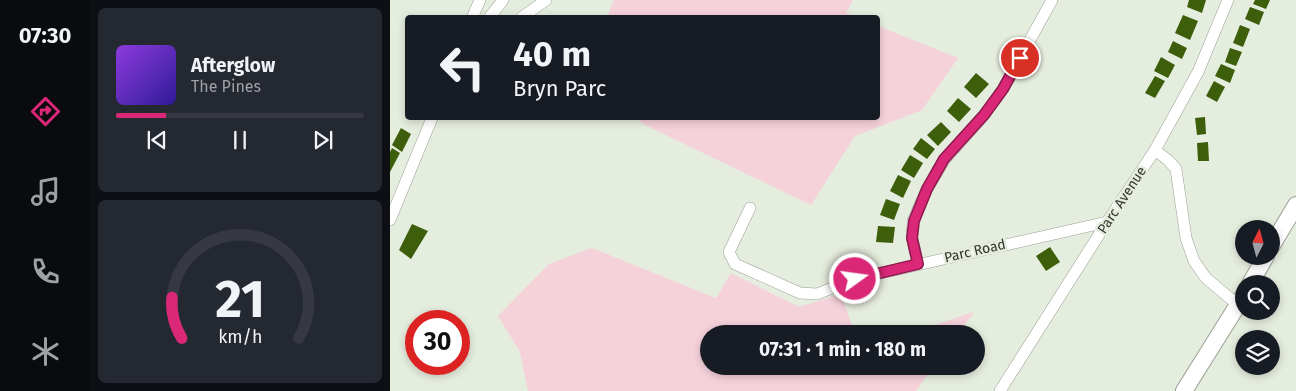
<!DOCTYPE html>
<html lang="en">
<head>
<meta charset="utf-8">
<style>
  body { margin:0; font-family:"Fira Sans",sans-serif; background:#242831; color:#f1f3f6; height:100vh; display:flex; flex-direction:column; font-size:19px; white-space:nowrap }
  * { box-sizing:border-box; margin:0 }
  p { font-size:16px; color:#9ea1a6 }
  .icon { flex:none; width:28px; height:28px; fill:none; stroke:currentColor; stroke-width:2; stroke-linecap:round; stroke-linejoin:round }
  .map { position:relative; flex:1; overflow:hidden }
  .side { display:flex; flex-direction:column; gap:8px; padding:8px; background:#0d0f14; width:300px }
  .side>* { flex:none }
  .top-card { position:absolute; left:15px; top:15px; width:475px; height:105px; border-radius:5px; box-shadow:0 2px 8px #0003; background:#171b24; color:#f1f3f6; overflow:hidden }
  .needle { width:32px; rotate:6deg }
  .fabs { position:absolute; left:845px; top:220px; display:grid; gap:10px }
  .fabs a { display:grid; place-items:center; width:45px; height:45px; border-radius:50%; background:#171b24; box-shadow:0 2px 8px #0003; font-size:25px }
  .speed { position:absolute; left:15px; top:310px; display:flex; gap:10px; font-size:25px; font-weight:700; text-align:center }
  .speed>* { display:grid; place-content:center; width:65px; height:65px; border-radius:50%; background:#171b24; box-shadow:0 2px 8px #0003; line-height:1 }
  .speed .limit { border:8px solid #d22; background:#fff; color:#111 }
  .pin { position:absolute; display:grid; place-items:center; width:42px; height:42px; color:#fff; margin:-21px; border:2px solid #fff; border-radius:50%; box-shadow:0 1px 5px #0007 }
  .me { position:absolute; width:55px; margin:-28px; rotate:76deg; stroke-linejoin:round; filter:drop-shadow(0 0 4px #0008) }
  .turn { display:flex; align-items:center; gap:18px; height:105px; padding:0 25px; font-size:22px }
  .turn .icon { width:65px; height:65px; stroke-width:2.5 }
  .turn b { display:block; font-size:35px; line-height:42px }
  .side .widget { flex:1; display:flex; flex-direction:column; justify-content:center; gap:8px; min-width:0; padding:0 18px; border-radius:8px; background:#242831 }
  .side .dial { align-items:center; gap:0 }
  .dial svg { height:130px; overflow:visible; fill:none; stroke:#363941; stroke-width:7; stroke-linecap:round; text-anchor:middle }
  .dial text { fill:#f1f3f6; stroke:none }
  .song { display:flex; align-items:center; gap:15px }
  .cover { width:60px; height:60px; border-radius:8px; background:linear-gradient(135deg,hsl(270 70% 55%),hsl(250 70% 35%)) }
  .played { height:5px; border-radius:2px; background:linear-gradient(90deg,#db2777 20%,#363941 20%) }
  .keys { display:flex; justify-content:space-around; direction:ltr }
  .trip { position:absolute; left:310px; top:325px; width:285px; height:50px; border-radius:25px; background:#171b24; box-shadow:0 2px 8px #0003; font-weight:700; line-height:50px; text-align:center }
  main { display:flex; flex:1; min-height:0 }
  .dock { display:flex; flex-direction:column; width:90px; justify-content:space-around; align-items:center; background:#090b0e; color:#9ea1a6 }
  .dock .icon { width:35px; height:35px }
  .dock .current { color:#db2777 }
  .dock b { font-size:22px; color:#f1f3f6 }
  .map>svg:first-child { display:block }
</style>
</head>
<body>
<main>
<nav class="dock">
<b>07:30</b>
<svg class="icon current" aria-label="directions" viewBox="0 0 24 24"><path d="M12 3l9 9-9 9-9-9zM9 14v-3h6M13 9l2 2-2 2"/></svg>
<svg class="icon" aria-label="music" viewBox="0 0 24 24"><path d="M9 18V5l10-2v13"/><circle cx="6" cy="18" r="3"/><circle cx="16" cy="16" r="3"/></svg>
<svg class="icon" aria-label="phone" viewBox="0 0 24 24"><path d="M5 4h4l2 5-3 2q2 4 5 5l2-3 5 2v4C11 20 4 13 5 4z"/></svg>
<svg class="icon" aria-label="climate" viewBox="0 0 24 24"><path d="M12 3v18M4 7l16 10M4 17L20 7"/></svg>
</nav>
<section class="side">
<div class="widget">
<div class="song"><i class="cover"></i><div><b>Afterglow</b><p>The Pines</p></div></div>
<div class="played"></div>
<div class="keys"><svg class="icon" aria-label="previous" viewBox="0 0 24 24"><path d="M18 5L8 12l10 7zM5 5v14"/></svg><svg class="icon" aria-label="pause" viewBox="0 0 24 24"><path d="M8 5v14M16 5v14"/></svg><svg class="icon" aria-label="next" viewBox="0 0 24 24"><path d="M6 5l10 7-10 7zM19 5v14"/></svg></div>
</div>
<div class="widget dial"><svg viewBox="0 0 100 80">
<path d="M14 69A42 42 0 1 1 86 69"/>
<path d="M14 69A42 42 0 0 1 8 44" stroke="#db2777"/>
<text x="50" y="56" font-size="32" font-weight="700">21</text>
<text x="50" y="72" font-size="11">km/h</text>
</svg></div>
</section>
<div class="map">
<svg width="906" height="391" viewBox="0 0 906 391">
  <rect width="100%" height="100%" fill="#e5edde"/>
  <path fill="#f5d1da" d="M 224,0 L 463,0 L 456,13 L 467,17 L 217,17 Z
    M 488,26 L 568,58 L 532,110 L 465,136 L 421,205 L 255,125 L 246,118 L 488,118 Z
    M 202,248 L 326,298 L 341,273 L 409,307 L 451,294 L 465,334 L 319,334 L 319,366 L 544,366 L 526,391 L 138,391 L 130,352 L 108,316 L 159,264 Z
    M 584,312 L 568,334 L 516,334 Z"/>
  <path fill="#3d5f0b" d="M 799,0 L 816,0 L 812,13 L 797,7 Z
    M 865,0 L 880,0 L 876,9 L 863,4 Z
    M 860,7 L 874,12 L 869,25 L 855,19 Z
    M 793,15 L 808,21 L 800,40 L 785,33 Z
    M 850,25 L 860,29 L 853,47 L 843,43 Z
    M 783,41 L 797,48 L 792,59 L 778,52 Z
    M 840,48 L 852,52 L 846,66 L 835,62 Z
    M 771,57 L 785,65 L 778,78 L 764,71 Z
    M 831,64 L 845,70 L 840,83 L 825,76 Z
    M 586,73 L 599,84 L 586,98 L 574,87 Z
    M 765,76 L 775,81 L 765,98 L 755,93 Z
    M 824,81 L 835,87 L 827,102 L 816,96 Z
    M 568,98 L 581,109 L 569,122 L 557,111 Z
    M 815,117 L 816,134 L 807,135 L 805,118 Z
    M 551,122 L 561,132 L 548,146 L 537,135 Z
    M 11,128 L 21,134 L 12,152 L 2,145 Z
    M 531,138 L 545,149 L 537,159 L 523,149 Z
    M 818,142 L 819,161 L 808,161 L 807,143 Z
    M 2,148 L 10,153 L 0,172 L 0,152 Z
    M 520,155 L 533,163 L 524,178 L 511,170 Z
    M 508,175 L 521,181 L 513,198 L 500,191 Z
    M 496,199 L 510,204 L 504,220 L 490,215 Z
    M 22,224 L 38,231 L 21,259 L 9,250 Z
    M 488,226 L 505,227 L 503,243 L 486,242 Z
    M 660,247 L 670,262 L 656,271 L 646,256 Z"/>
  <g fill="none" stroke-linecap="round" stroke-linejoin="round">
    <defs>
      <path id="minor" d="M 82,18 L 90,0
        M 99,18 L 113,0
        M 131,18 L 156,0
        M 765,150 L 778,160 L 786,169 L 796,238 L 804,261 L 816,278 L 848,305
        M 360,208 L 339,252 L 345,264 L 410,293 L 427,294 L 465,279 L 717,222
        M 0,220 L 42,118
        M 528,264 L 522,238 L 523,221 L 537,189 L 555,159 L 594,115 L 613,89 L 662,0
        M 610,391 L 717,222 L 765,150 L 808,72 L 838,0"/>
      <path id="secondary" d="M 881,247 L 906,205
        M 860,284 L 876,256
        M 794,391 L 854,295"/>
    </defs>
    <use href="#minor" stroke="#99a093" stroke-width="12"/>
    <use href="#secondary" stroke="#99a093" stroke-width="18"/>
    <use href="#minor" stroke="#fff" stroke-width="11"/>
    <use href="#secondary" stroke="#fff" stroke-width="16"/>
  </g>
  <g fill="none" stroke-linecap="round" stroke-linejoin="round">
    <defs>
      <path id="route" d="M 465,279 L 528,264 L 522,238 L 524,221 L 537,189 L 554,159 L 594,115 L 613,89 L 630,58"/>
    </defs>
    <use href="#route" stroke="#8e194d" stroke-width="12"/>
    <use href="#route" stroke="#db2777" stroke-width="9"/>
  </g>
  <g text-anchor="middle" dominant-baseline="central" stroke-width="5" stroke-linejoin="round" paint-order="stroke">
    <g font-size="14" fill="#333630" stroke="#e5edde">
      <text transform="translate(732 200) rotate(-57)">Parc Avenue</text>
      <text transform="translate(585 251) rotate(-13)">Parc Road</text>
    </g>
  </g>
</svg>
<div class="fabs">
<a><svg class="needle" viewBox="-14 -14 28 28"><path d="M0-13l5 13h-10z" fill="#e53935"/><path d="M0 13l5-13h-10z" fill="#9ea1a6"/></svg></a>
<a><svg class="icon" aria-label="search" viewBox="0 0 24 24"><circle cx="10" cy="10" r="6"/><path d="M15 15l6 6"/></svg></a>
<a><svg class="icon" aria-label="layers" viewBox="0 0 24 24"><path d="M12 4l9 5-9 5-9-5zM3 14l9 5 9-5"/></svg></a>
</div>
<div class="speed"><div class="limit">30</div></div>
<div class="pin" style="left:630px;top:58px;background:#d93025"><svg class="icon" aria-label="arrive" viewBox="0 0 24 24"><path d="M6 21V4h12l-3 4 3 4H6"/></svg></div>
<svg class="me" style="left:465px;top:279px" viewBox="-20 -20 40 40"><circle r="17" fill="#db2777" stroke="#fff" stroke-width="3"/><path d="M0-11L8 9 0 5-8 9z" fill="#fff"/></svg>
<div class="trip">07:31 · 1 min · 180 m</div>
<div class="top-card">
<div class="turn"><svg class="icon" aria-label="left" viewBox="0 0 24 24"><path d="M17 20v-9H6M10 6l-5 5 5 5"/></svg><div><b>40 m</b>Bryn Parc</div></div>
</div>
</div>
</main>
</body>
</html>
